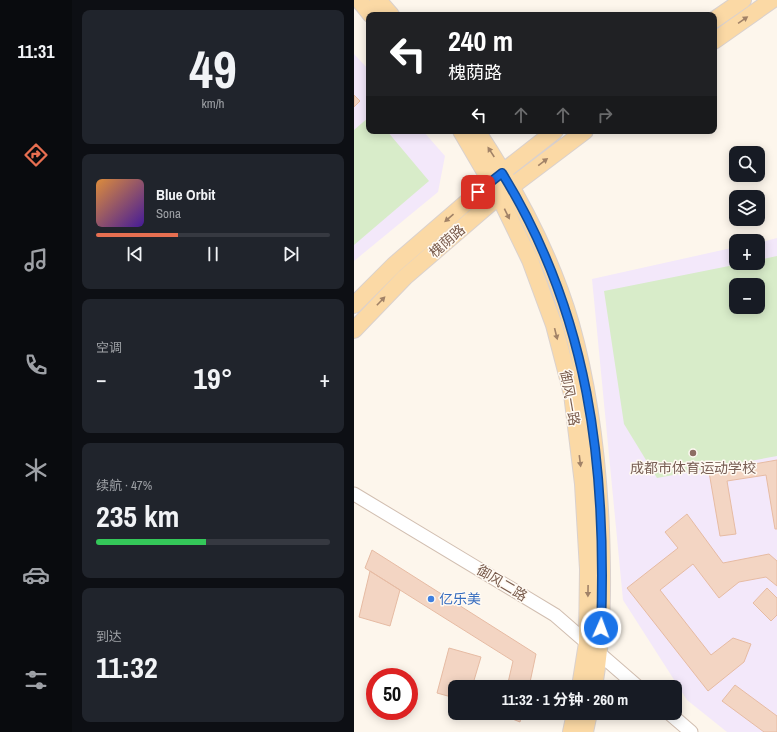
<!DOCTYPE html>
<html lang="zh">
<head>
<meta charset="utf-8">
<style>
  body { margin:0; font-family:"Archivo Narrow","Noto Sans SC",sans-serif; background:#20242c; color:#f1f3f6; height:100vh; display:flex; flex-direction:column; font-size:15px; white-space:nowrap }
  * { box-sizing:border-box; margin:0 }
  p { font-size:13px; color:#9ea1a6 }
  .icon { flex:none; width:22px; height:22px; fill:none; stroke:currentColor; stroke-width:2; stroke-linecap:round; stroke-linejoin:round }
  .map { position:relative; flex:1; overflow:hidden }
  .drawer { display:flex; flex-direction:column; gap:10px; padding:10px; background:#0d0f14; width:282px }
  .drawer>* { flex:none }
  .hud { position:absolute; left:12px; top:12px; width:351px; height:122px; border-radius:8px; box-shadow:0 2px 10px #0003; background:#202124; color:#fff; overflow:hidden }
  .tools { position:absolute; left:375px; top:146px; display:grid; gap:8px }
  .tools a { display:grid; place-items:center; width:36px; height:36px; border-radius:8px; background:#171b24; box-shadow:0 2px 10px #0003; font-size:20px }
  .speed { position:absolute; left:12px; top:668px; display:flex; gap:8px; font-size:20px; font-weight:700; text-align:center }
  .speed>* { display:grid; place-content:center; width:52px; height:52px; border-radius:50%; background:#171b24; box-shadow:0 2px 10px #0003; line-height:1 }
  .speed .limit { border:6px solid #d22; background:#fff; color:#111 }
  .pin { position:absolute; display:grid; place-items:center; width:34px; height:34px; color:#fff; margin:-17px; border-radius:8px; box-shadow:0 2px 6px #0006 }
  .me { position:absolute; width:44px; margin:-22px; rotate:2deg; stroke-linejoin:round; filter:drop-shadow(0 0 3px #0008) }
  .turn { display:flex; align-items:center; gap:14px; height:84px; padding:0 16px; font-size:18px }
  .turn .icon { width:52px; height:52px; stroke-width:2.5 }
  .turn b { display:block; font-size:28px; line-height:34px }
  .lanes { display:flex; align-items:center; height:38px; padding:0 16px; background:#0003; justify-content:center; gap:20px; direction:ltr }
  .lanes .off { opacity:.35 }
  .big { font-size:30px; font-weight:700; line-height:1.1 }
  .drawer .tile { flex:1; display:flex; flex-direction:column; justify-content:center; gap:6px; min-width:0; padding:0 14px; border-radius:8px; background:#20242c }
  .drawer .dial { align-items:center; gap:0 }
  .dial b { font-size:52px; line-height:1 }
  .song { display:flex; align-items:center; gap:12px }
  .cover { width:48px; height:48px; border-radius:6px; background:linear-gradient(135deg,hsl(30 70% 55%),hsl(260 70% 35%)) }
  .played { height:4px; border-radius:2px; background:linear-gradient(90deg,#e76f51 35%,#363941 35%) }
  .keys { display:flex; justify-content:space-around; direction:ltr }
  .heat { display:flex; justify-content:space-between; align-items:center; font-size:22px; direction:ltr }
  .charge { height:6px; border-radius:3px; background:linear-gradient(90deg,#34c759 47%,#363941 0) }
  .trip { position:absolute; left:94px; top:680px; width:234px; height:40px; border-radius:8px; background:#171b24; box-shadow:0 2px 10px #0003; font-weight:700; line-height:40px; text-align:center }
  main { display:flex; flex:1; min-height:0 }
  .dock { display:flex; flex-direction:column; width:72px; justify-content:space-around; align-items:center; background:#090b0e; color:#9ea1a6 }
  .dock .icon { width:28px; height:28px }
  .dock .current { color:#e76f51 }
  .dock b { font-size:18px; color:#f1f3f6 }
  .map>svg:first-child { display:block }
</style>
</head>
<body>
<main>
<nav class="dock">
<b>11:31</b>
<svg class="icon current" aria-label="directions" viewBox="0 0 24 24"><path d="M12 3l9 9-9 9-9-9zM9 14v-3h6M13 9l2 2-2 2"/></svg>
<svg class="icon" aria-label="music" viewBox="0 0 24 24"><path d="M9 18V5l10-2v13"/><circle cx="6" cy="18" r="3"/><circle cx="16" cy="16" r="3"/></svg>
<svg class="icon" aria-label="phone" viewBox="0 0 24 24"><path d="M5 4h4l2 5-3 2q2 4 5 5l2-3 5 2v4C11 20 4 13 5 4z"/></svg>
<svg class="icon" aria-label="climate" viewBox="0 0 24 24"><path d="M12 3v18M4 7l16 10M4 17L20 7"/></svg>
<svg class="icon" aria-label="car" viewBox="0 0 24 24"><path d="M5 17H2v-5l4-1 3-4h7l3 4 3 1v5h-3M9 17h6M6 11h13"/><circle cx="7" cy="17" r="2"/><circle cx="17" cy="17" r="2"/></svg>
<svg class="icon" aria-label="filters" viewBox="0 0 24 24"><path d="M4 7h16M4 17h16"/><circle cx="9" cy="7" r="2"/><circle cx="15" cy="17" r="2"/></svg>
</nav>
<section class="drawer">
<div class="tile dial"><b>49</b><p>km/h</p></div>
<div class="tile">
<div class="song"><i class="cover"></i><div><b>Blue Orbit</b><p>Sona</p></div></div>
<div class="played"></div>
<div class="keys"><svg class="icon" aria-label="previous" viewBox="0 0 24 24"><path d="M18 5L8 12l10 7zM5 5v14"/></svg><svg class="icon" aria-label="pause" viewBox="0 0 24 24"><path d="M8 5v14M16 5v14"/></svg><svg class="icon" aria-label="next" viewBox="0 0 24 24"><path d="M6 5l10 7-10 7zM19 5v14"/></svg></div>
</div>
<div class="tile"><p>空调</p>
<div class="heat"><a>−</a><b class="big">19°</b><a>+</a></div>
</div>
<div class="tile"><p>续航 · 47%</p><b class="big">235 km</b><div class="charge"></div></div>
<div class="tile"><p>到达</p><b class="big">11:32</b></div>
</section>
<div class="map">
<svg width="423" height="732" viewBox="0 0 423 732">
  <rect width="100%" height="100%" fill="#fdf6ec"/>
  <path fill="#f3e8fa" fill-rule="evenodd" d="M 0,54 L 15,70 L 15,131 L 69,131 L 91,156 L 84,192 L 0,261 Z
    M 423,238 L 423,732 L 373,732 L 333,700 L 269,600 L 238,279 L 382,247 L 382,263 L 404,263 L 404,243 ZM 382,285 L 404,285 L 404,307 L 382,307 Z"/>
  <path fill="#d8ecc9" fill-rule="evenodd" d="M 15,117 L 15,131 L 33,131 L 75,181 L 0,245 L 0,130 Z
    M 423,256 L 423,456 L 303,478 L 270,424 L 250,291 L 390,263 L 404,263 L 404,260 ZM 382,285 L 404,285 L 404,307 L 382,307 Z"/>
  <path fill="#f3d5c3" stroke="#e6bba3" d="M 0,95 L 6,101 L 0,107 Z
    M 423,460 L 423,529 L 421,529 L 412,475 L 373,481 L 382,534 L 366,536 L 355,472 Z
    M 333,514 L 369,563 L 415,554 L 423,561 L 423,586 L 412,577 L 385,582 L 365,598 L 339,564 L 306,590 L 357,655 L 379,638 L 397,644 L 390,662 L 354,691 L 273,588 L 324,548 L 311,532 Z
    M 18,550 L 182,654 L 175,687 L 153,687 L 159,661 L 11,568 Z
    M 16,571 L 46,590 L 36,626 L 5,617 Z
    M 413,588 L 423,598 L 423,615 L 417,621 L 399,603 Z
    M 95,648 L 127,657 L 118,687 L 101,687 L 101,698 L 83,693 Z
    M 381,685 L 423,716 L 423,732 L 410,732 L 368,701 Z
    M 146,713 L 168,713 L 166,722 L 146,714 Z"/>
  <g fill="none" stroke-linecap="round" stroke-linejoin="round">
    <defs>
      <path id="minor" d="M 0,494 L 201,615 L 284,687
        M 315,713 L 337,732"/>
      <path id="major" d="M 5,0 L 17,15
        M 24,0 L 37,15
        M 360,20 L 389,0
        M 360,41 L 418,0
        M 107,131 L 145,196 L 176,260 L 200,325 L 218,394 L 229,484 L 234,569 L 233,643 L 226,687
        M 123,131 C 162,190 197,255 217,324 C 236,391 244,461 247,530 C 249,583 249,635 240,687
        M 0,305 L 40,265 L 136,182 L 201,131
        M 0,330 L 51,277 L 145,196 L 231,131
        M 217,732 L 221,713
        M 231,732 L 235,713"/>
    </defs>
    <use href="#minor" stroke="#d1beb0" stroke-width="15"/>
    <use href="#major" stroke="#dad1cd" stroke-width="18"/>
    <use href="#minor" stroke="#fff" stroke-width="13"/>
    <use href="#major" stroke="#fbd9a5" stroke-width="16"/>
  </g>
  <defs><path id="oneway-solid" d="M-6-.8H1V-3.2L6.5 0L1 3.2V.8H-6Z"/></defs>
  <g fill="#a18267">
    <use href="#oneway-solid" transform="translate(389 20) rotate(-35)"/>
    <use href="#oneway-solid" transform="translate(137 152) rotate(-123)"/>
    <use href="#oneway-solid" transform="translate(189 162) rotate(-37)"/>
    <use href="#oneway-solid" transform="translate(153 214) rotate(64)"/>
    <use href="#oneway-solid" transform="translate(95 218) rotate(139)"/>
    <use href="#oneway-solid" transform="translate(27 301) rotate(-46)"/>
    <use href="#oneway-solid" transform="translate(202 334) rotate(76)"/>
    <use href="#oneway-solid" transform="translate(226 461) rotate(83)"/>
    <use href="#oneway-solid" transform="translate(234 591) rotate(91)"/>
  </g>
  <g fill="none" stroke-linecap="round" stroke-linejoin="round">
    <defs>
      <path id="route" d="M 124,192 L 148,173 C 235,314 253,465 247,628"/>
    </defs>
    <use href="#route" stroke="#114b97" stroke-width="10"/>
    <use href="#route" stroke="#1a73e8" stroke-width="7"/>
  </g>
  <circle fill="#8d6e63" stroke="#fffaf3" stroke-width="1.5" cx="339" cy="453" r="4"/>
  <circle fill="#3f7fe0" stroke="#fffaf3" stroke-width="1.5" cx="77" cy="599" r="4"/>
  <g text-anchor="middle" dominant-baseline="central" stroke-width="3" stroke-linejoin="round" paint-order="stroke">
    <g font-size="14" fill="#7a5c4d" stroke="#fffaf3">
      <text transform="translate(93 241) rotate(-41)">槐荫路</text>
      <text transform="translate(216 398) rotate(80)">御风一路</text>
      <text transform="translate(148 583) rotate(31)">御风二路</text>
    </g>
    <g font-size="14" fill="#785e54" stroke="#fffaf3">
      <text x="339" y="468">成都市体育运动学校</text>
    </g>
    <g font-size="14" fill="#366cbe" stroke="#fffaf3" text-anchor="start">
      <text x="85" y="599">亿乐美</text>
    </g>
  </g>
</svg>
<div class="tools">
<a><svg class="icon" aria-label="search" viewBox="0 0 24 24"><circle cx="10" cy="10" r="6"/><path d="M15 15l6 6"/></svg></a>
<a><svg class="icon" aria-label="layers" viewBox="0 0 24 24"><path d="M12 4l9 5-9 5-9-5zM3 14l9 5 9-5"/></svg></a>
<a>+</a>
<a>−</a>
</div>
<div class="speed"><div class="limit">50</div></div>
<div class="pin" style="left:124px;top:192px;background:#d93025"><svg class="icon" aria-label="arrive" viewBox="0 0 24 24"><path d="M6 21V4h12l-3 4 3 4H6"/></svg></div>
<svg class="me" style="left:247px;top:628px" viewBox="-20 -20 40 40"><circle r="17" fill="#1a73e8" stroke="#fff" stroke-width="3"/><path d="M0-11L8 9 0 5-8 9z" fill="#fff"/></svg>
<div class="trip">11:32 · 1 分钟 · 260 m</div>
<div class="hud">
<div class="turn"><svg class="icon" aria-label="left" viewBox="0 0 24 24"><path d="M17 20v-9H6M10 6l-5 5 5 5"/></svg><div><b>240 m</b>槐荫路</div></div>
<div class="lanes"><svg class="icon" aria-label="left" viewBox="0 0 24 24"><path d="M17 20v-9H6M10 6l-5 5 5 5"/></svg><svg class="icon off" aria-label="ahead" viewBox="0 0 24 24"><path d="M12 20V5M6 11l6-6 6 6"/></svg><svg class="icon off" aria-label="ahead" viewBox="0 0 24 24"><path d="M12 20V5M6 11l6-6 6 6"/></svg><svg class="icon off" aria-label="right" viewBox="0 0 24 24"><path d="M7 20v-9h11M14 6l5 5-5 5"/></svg></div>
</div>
</div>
</main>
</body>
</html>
